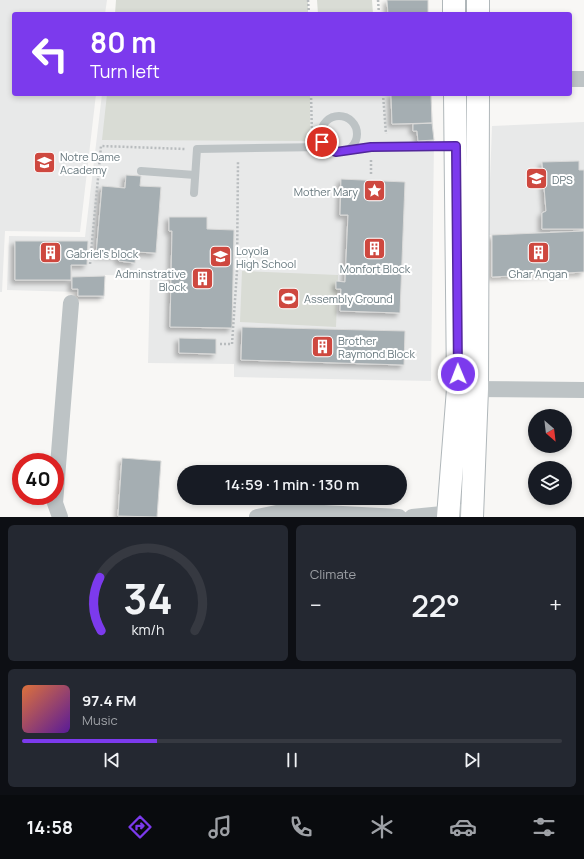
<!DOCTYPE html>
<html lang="en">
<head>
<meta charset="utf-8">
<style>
  body { margin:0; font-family:Manrope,sans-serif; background:#242831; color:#f1f3f6; height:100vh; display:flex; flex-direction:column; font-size:15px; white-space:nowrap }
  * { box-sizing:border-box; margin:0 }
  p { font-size:13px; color:#9ea1a6 }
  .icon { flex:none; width:22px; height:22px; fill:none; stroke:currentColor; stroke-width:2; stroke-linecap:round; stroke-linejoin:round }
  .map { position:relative; height:517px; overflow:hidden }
  .drawer { display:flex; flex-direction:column; gap:8px; padding:8px; background:#0d0f14; flex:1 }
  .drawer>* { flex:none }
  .banner { position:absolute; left:12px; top:12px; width:560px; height:84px; border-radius:4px; box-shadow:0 2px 6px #0003; background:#7c3aed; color:#fff; overflow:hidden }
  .needle { width:26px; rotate:152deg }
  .fabs { position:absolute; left:528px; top:409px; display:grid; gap:8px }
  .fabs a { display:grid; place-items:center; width:44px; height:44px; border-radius:50%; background:#171b24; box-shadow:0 2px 6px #0003; font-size:20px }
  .speed { position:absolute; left:12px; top:453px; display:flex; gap:8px; font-size:20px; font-weight:700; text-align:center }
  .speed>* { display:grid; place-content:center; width:52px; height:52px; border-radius:50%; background:#171b24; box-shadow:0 2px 6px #0003; line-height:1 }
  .speed .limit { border:6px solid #d22; background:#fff; color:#111 }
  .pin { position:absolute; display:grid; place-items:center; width:34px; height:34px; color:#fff; margin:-17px; border:2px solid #fff; border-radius:50%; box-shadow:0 1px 4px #0007 }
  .me { position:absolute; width:44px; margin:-22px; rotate:359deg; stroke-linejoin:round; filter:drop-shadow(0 0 3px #0008) }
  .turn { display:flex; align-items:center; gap:14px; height:84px; padding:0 12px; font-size:18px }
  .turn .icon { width:52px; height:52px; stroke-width:2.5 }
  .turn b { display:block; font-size:28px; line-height:34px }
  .big { font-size:30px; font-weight:600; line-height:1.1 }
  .drawer .tile { flex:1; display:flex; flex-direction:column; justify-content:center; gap:6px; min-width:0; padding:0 14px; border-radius:6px; background:#242831 }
  .drawer .dial { align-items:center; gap:0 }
  .dial svg { height:104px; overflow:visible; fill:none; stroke:#363941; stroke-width:7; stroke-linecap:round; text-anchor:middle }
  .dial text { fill:#f1f3f6; stroke:none }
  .song { display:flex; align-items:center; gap:12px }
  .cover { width:48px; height:48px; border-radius:6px; background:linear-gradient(135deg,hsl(20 70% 55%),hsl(270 70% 35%)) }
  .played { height:4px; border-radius:2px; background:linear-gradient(90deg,#7c3aed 25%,#363941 25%) }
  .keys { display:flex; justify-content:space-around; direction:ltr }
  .heat { display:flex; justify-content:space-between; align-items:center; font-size:22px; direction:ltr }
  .drawer .tiles { flex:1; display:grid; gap:8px; grid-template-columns:1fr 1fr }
  .tile:last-child { grid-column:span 2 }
  .trip { position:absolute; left:177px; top:465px; width:230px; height:40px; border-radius:20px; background:#171b24; box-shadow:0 2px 6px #0003; font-weight:600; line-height:40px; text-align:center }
  .dock { display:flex; height:64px; justify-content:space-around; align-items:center; background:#090b0e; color:#9ea1a6 }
  .dock .icon { width:28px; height:28px }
  .dock .on { color:#7c3aed }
  .dock b { font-size:18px; color:#f1f3f6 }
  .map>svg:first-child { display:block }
</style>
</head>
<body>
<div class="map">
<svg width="584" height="517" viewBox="0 0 584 517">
  <defs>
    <filter id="shadow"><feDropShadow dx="-3.5" dy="3.5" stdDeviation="2" flood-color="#0004"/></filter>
  </defs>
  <rect width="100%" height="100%" fill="#f8f7f5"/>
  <path fill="#e8e9e9" d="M 0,0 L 107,0 L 105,14 L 14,14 L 14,94 L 96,94 L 80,232 L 5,231 L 2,292 L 0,292 Z
    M 102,94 L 431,94 L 434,140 L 431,381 L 234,377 L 234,364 L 148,363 L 150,276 L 105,275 L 104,299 L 78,299 L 78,292 L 7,290 L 9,236 L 85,237 Z
    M 584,122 L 584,231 L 488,235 L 492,126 Z"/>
  <path fill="#d9dcd5" d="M 116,0 L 308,0 L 308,14 L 115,14 Z
    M 317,0 L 372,0 L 373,14 L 318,14 Z
    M 107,94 L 310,94 L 310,141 L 102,140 Z
    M 242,271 L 338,275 L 336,327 L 240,322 Z"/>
  <path fill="#a5aeb2" stroke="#d9d9d8" filter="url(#shadow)" d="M 387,0 L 428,0 L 428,14 L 388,14 Z
    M 391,94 L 431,94 L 432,123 L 392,124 Z
    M 432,123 L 434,140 L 418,141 L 417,131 L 413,131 L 413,124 Z
    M 579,161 L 579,170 L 584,170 L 584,229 L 542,229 L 542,213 L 546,211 L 542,162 Z
    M 126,175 L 141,176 L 140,186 L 161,187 L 156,253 L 136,252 L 135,263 L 119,261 L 118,256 L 96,255 L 102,186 L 125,188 Z
    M 341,179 L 405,182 L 400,313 L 340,311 L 341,289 L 336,289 L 336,281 L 345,282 L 348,215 L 340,215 Z
    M 169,217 L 207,217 L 207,229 L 234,230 L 232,328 L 170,327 L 172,231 L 169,231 Z
    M 584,231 L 584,272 L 492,277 L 492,235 Z
    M 15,241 L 88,241 L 87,265 L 71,265 L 71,280 L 15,280 Z
    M 105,276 L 104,296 L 78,296 L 78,289 L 72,289 L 72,277 Z
    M 242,327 L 405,331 L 404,365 L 241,360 Z
    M 179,338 L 216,339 L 216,354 L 179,353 Z
    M 122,458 L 161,461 L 157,517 L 118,516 Z"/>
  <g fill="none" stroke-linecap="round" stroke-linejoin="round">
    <defs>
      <path id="secondary" d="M 454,0 L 454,14
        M 478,14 L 478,0
        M 448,517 L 458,389 L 455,94
        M 472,517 L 477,389 L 478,94"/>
    </defs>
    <use href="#secondary" stroke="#b0b7ba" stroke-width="24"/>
    <path stroke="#b8bcbe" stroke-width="2.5" stroke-dasharray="2 2" stroke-linecap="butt" d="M 308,0 L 309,14
      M 378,0 L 379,14
      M 311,94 L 312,135
      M 383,94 L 386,134
      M 371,160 L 371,175
      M 90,264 L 101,146 L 185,149
      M 220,344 L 232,344 L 237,271 L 238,161"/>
    <path stroke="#bdc3c5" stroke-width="8" d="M321 134a18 18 0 1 1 36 0a18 18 0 1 1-36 0Z
      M 349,150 L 371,147 L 455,146
      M 141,171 L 195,175
      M 194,193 L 197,149 L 325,147"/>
    <path stroke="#bdc3c5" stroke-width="16" d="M 570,79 L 584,79
      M 466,389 L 584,390
      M 60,517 L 55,503 L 71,303
      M 257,517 L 286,511 L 399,517
      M 412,517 L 473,511"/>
    <use href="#secondary" stroke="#fff" stroke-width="22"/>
  </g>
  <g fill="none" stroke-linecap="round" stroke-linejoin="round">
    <defs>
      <path id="route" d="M 322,142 L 330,150 L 336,152 L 371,147 L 456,146 L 458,374"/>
    </defs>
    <use href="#route" stroke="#51269a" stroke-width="10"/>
    <use href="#route" stroke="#7c3aed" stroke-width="7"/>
  </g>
  <defs>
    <symbol id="school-square" viewBox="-11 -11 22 22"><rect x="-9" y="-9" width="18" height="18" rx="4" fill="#ce483f" stroke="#fff"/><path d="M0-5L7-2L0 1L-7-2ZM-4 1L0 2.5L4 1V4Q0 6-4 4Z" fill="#fff"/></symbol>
    <symbol id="sight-square" viewBox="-11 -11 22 22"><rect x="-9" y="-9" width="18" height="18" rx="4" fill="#ce483f" stroke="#fff"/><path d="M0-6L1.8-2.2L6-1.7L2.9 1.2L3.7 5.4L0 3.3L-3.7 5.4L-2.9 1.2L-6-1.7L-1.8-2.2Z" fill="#fff"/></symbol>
    <symbol id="building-square" viewBox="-11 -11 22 22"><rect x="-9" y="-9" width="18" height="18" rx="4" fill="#ce483f" stroke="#fff"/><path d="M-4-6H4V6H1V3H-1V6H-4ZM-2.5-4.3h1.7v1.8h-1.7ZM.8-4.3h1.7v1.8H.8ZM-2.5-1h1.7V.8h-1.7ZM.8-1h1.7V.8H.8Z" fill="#fff"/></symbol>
    <symbol id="stadium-square" viewBox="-11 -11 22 22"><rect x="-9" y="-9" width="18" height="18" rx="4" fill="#ce483f" stroke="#fff"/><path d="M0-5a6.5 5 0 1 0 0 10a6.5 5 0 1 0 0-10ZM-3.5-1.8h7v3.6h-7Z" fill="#fff"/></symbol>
  </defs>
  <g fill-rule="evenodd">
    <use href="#school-square" x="32" y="150" width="25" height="25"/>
    <use href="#school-square" x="524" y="166" width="25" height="25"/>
    <use href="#sight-square" x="362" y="178" width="25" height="25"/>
    <use href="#building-square" x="362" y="236" width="25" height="25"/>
    <use href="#building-square" x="38" y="240" width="25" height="25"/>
    <use href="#building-square" x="526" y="240" width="25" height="25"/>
    <use href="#school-square" x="208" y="244" width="25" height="25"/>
    <use href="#building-square" x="190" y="266" width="25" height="25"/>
    <use href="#stadium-square" x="276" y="286" width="25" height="25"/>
    <use href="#building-square" x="310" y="334" width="25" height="25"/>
  </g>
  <g text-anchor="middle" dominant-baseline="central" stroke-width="4" stroke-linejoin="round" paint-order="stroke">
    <g font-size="11" fill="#66777d" stroke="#fff" text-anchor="start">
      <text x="60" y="156">Notre Dame<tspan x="60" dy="13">Academy</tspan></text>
      <text x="552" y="179">DPS</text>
      <text x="358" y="191" text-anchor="end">Mother Mary</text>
      <text x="236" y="250">Loyola<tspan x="236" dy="13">High School</tspan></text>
      <text x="66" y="253">Gabriel's block</text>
      <text x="375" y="268" text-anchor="middle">Monfort Block</text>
      <text x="186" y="273" text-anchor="end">Adminstrative<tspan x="186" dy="13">Block</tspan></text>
      <text x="538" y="273" text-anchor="middle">Ghar Angan</text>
      <text x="304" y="298">Assembly Ground</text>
      <text x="338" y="340">Brother<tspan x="338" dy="13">Raymond Block</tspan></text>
    </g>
  </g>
</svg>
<div class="fabs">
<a><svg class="needle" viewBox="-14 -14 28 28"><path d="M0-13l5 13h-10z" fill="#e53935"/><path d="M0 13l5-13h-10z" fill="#9ea1a6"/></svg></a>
<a><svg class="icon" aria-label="layers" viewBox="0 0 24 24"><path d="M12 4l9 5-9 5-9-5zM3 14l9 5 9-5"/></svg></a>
</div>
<div class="speed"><div class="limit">40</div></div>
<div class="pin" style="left:322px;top:142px;background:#d93025"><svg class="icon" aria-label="arrive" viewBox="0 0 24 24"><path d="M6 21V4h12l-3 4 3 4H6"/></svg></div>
<svg class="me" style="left:458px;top:374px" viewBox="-20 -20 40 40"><circle r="17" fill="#7c3aed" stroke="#fff" stroke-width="3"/><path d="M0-11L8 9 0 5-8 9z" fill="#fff"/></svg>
<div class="trip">14:59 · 1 min · 130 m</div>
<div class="banner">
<div class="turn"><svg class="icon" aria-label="left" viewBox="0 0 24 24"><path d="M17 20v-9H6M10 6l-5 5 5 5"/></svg><div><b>80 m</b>Turn left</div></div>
</div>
</div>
<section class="drawer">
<div class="tiles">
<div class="tile dial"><svg viewBox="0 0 100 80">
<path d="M14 69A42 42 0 1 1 86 69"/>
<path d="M14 69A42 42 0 0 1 13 28" stroke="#7c3aed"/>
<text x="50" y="56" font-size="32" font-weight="700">34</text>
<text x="50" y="72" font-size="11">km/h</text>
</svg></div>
<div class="tile"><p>Climate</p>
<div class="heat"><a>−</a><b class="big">22°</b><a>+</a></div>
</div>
<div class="tile">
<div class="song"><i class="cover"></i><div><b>97.4 FM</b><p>Music</p></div></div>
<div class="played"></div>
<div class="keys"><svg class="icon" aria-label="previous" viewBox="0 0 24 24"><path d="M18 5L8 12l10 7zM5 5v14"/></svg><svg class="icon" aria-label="pause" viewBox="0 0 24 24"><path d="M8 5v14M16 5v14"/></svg><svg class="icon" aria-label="next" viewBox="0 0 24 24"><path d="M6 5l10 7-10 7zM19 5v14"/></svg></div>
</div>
</div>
</section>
<nav class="dock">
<b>14:58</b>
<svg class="icon on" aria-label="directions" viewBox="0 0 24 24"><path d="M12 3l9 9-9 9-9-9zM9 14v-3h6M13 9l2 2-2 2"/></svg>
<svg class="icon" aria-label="music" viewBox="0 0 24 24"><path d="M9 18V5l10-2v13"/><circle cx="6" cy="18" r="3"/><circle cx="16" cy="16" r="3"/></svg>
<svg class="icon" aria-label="phone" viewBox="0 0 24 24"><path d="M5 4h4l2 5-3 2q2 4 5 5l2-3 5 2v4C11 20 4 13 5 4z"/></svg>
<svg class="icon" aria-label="climate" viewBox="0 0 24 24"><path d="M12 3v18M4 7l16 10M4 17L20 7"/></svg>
<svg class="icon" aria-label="car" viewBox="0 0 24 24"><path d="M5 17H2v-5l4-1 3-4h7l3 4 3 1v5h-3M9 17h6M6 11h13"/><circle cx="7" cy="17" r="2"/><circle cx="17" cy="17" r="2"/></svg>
<svg class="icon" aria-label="filters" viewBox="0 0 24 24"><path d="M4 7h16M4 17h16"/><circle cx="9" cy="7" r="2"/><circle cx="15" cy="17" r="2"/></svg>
</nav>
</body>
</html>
